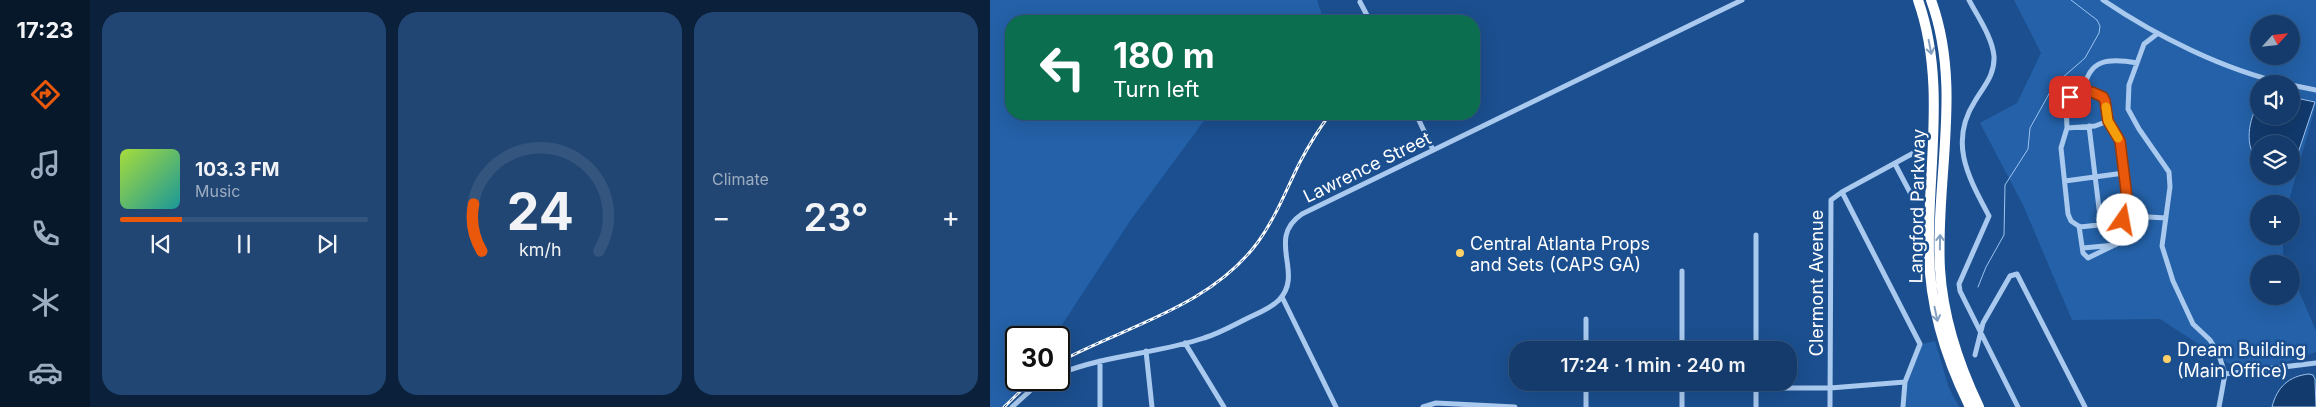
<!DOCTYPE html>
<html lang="en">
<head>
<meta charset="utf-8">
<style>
  body { margin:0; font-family:Inter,sans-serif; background:#214673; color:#f1f3f6; height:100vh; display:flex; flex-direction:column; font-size:19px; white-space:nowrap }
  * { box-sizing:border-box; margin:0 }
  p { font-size:16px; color:#9dadc1 }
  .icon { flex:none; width:28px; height:28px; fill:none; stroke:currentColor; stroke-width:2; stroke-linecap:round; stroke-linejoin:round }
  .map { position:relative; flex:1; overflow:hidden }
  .side { display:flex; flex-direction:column; gap:12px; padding:12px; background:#0b203b; width:900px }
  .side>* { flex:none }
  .top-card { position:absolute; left:15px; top:15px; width:475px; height:105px; border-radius:20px; box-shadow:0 5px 20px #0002,0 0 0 1px #33557e; background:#0b6e4f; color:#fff; overflow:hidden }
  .needle { width:32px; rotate:63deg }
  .tools { position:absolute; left:1260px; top:15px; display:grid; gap:10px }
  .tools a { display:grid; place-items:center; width:50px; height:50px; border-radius:50%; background:#143b6b; box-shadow:0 5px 20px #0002,0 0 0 1px #33557e; font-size:25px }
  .speed { position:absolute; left:15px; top:326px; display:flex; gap:10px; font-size:25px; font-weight:700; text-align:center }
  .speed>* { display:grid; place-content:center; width:65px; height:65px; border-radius:50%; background:#143b6b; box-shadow:0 5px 20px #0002,0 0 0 1px #33557e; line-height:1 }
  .speed .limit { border:2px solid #111; border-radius:8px; background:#fff; color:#111 }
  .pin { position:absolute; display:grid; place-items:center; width:42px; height:42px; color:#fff; margin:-21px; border-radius:10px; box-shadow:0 2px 8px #0006 }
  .me { position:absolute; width:55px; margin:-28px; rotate:12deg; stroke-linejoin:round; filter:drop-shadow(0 0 4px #0008) }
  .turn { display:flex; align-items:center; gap:18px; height:105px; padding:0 25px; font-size:22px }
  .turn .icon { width:65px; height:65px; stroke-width:2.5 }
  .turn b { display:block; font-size:35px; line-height:42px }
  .big { font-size:38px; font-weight:600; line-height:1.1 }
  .side .widget { flex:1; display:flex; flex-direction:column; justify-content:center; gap:8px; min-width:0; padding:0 18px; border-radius:20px; background:#214673 }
  .side .dial { align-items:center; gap:0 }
  .dial svg { height:130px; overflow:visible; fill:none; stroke:#33557e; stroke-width:7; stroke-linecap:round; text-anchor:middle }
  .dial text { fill:#f1f3f6; stroke:none }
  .song { display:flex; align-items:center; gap:15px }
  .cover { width:60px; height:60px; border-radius:8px; background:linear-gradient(135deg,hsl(80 70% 55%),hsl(180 70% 35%)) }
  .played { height:5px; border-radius:2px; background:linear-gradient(90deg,#ea580c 25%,#33557e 25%) }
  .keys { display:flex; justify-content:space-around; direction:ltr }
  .heat { display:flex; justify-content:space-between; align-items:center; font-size:28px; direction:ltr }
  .side .tiles { flex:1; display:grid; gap:12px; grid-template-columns:repeat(3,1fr) }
  .trip { position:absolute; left:519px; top:341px; width:288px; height:50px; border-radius:20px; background:#143b6b; box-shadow:0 5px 20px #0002,0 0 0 1px #33557e; font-weight:600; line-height:50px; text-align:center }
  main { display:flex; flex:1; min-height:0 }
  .menu { display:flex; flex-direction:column; width:90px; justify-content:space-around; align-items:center; background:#08182b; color:#9dadc1 }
  .menu .icon { width:35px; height:35px }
  .menu .on { color:#ea580c }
  .menu b { font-size:22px; color:#f1f3f6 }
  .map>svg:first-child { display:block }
</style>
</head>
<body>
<main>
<nav class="menu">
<b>17:23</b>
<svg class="icon on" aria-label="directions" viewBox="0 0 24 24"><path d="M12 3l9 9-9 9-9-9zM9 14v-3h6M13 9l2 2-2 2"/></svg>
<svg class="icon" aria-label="music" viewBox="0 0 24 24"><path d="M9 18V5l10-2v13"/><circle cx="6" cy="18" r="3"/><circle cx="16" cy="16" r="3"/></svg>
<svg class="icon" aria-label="phone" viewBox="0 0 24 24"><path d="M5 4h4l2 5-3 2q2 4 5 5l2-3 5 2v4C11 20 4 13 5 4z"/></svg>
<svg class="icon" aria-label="climate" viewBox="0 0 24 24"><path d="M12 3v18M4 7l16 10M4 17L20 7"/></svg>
<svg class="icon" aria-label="car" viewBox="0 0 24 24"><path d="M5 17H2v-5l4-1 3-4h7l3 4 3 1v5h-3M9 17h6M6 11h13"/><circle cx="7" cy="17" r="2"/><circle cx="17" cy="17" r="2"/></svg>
</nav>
<section class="side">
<div class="tiles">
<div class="widget">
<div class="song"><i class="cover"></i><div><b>103.3 FM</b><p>Music</p></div></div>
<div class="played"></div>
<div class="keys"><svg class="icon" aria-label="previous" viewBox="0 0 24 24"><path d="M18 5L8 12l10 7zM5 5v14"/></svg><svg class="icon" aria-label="pause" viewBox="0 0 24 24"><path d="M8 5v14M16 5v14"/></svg><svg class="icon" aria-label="next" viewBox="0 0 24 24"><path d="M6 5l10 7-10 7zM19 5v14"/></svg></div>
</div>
<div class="widget dial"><svg viewBox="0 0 100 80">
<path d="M14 69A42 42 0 1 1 86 69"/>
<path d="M14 69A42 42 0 0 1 9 40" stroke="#ea580c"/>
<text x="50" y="56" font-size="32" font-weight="700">24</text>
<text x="50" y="72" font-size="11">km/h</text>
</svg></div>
<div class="widget"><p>Climate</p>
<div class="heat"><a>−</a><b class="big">23°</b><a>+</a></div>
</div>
</div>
</section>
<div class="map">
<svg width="1326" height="407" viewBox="0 0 1326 407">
  <rect width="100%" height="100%" fill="#1b4f8f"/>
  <path fill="#2461a8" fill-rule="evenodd" d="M 0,0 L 327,0 L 334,21 L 21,21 L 21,114 L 219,114 L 140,221 L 64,337 L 26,338 L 26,380 L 36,380 L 18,407 L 0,407 Z
    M 1024,0 L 1326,0 L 1326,105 L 1298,204 L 1269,204 L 1269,236 L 1293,236 L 1293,254 L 1298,264 L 1269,264 L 1269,296 L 1301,296 L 1301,272 L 1326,331 L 1326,352 L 1281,367 L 1247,369 L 1170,319 L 1082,320 L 1033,205 L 990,123 L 1027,103 L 1051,53 ZM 1269,24 L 1301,24 L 1301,56 L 1269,56 ZM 1269,84 L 1301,84 L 1301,116 L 1269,116 ZM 1269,144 L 1301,144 L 1301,176 L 1269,176 Z
    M 945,341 L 959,388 L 969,407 L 916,407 L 917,385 L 932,344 Z"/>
  <path fill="#123a6d" stroke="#9cc4f0" d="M 1301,97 L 1325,102 L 1301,174 L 1301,144 L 1269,144 L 1269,162 C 1253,147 1259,118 1269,103 L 1269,116 L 1301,116 Z
    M 1319,374 L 1323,375 L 1325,379 L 1326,407 L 1282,407 C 1287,387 1299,376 1319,374 Z"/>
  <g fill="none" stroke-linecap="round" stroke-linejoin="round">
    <path stroke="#9cc4f0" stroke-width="1" d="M 988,287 L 996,267 L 1014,235 L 1015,185 L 1038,149 L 1040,128 L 1064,85 L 1095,58 L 1109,33 L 1110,26 L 1107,20 L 1081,0"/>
    <path stroke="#a9c9ee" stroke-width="5" d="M 979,0 C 988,17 1002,37 1004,56 C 1005,75 994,86 985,101 C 958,143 979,178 999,216 L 969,284 L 970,291 L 1028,407
      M 1113,0 C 1166,36 1234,70 1297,84
      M 370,2 L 380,21
      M 1167,34 L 1154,44 L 1139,85 L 1138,109 L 1149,129 L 1179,172 L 1180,187 L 1172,246 L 1183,281 L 1203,324 L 1220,340 L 1229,355 L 1235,374 L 1229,407
      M 1147,63 C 1120,58 1098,58 1094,91 L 1080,97 L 1076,105 L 1077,128 L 1071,148 L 1078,214 L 1081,221 L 1090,227 L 1127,223 L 1141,216 L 1176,218
      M 1301,85 L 1326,90
      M 426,114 L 443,150
      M 1099,126 L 1111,225
      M 1077,128 L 1105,126 L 1118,121 L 1113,97 L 1103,92 L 1094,91
      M 905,164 L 924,200
      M 1075,181 L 1134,173
      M 852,192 L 930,344 L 915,382 L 913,407
      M 1089,226 L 1093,253 L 1098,258 L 1149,233 L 1138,206 L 1130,141 L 1118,121
      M 1093,248 L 1125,245 L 1117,224
      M 292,297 L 346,407
      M 596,319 L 596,350
      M 195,343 L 234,407
      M 692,350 L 692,271
      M 766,350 L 766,235
      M 156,351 L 162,407
      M 985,355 L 993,323 L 1020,276 L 1027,274 L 1095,407
      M 69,374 C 115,355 166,354 214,338 C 228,334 242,326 256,319 C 266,314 280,309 289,300 C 315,273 275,239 312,214 L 752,0
      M 1235,374 L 1326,363
      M 596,382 L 596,407
      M 766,388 L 840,388 L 915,382
      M 22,407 L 41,390 L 57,380
      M 110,407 L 110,361
      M 433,407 L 446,403 L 525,407
      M 692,407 L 692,382
      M 766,407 L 766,382
      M 840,407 L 841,200 L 852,192 L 929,150"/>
    <path stroke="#fff" stroke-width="10" d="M 928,0 C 957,82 937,169 939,254 C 940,308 956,359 980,407
      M 941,0 C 973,87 945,179 950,269 C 953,318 968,363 989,407"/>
    <defs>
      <path id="rail" d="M 69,362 C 136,326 220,307 268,242 C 286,217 296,190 310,162 C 319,145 329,129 340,114
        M 14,407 L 42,380"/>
    </defs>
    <use href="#rail" stroke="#fff" stroke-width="3"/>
    <use href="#rail" stroke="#1b4f8f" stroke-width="1" stroke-dasharray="4" stroke-linecap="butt"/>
  </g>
  <defs><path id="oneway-shaft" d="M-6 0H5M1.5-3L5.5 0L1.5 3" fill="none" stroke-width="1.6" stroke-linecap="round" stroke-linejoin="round" transform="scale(1.25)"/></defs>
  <g stroke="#829ec1">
    <use href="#oneway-shaft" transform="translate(940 47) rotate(79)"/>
    <use href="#oneway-shaft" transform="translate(950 242) rotate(-89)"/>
    <use href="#oneway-shaft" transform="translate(946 314) rotate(78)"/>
  </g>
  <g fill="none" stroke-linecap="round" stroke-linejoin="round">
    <defs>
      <path id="route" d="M 1080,97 L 1094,92 L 1102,92 L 1113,97 L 1115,101 L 1118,121 L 1130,141 L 1138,206 L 1141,216 L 1133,220"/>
    </defs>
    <use href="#route" stroke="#983908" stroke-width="12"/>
    <use href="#route" stroke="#ea580c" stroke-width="9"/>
    <path stroke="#f59e0b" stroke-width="9" d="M 1116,107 L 1118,121 L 1128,138"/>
  </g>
  <g fill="#ffd166" stroke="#1b4f8f" stroke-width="2">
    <circle cx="470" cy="253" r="5"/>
    <circle cx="1177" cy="359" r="5"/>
  </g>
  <g text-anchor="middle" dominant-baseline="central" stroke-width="5" stroke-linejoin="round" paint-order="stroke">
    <g font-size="18" fill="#fff" stroke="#1b4f8f">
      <text transform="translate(377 167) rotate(-26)">Lawrence Street</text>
      <text transform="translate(927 206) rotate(-89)">Langford Parkway</text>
      <text transform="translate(826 283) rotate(-90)">Clermont Avenue</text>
    </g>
    <g font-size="18" fill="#fff" stroke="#1b4f8f" text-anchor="start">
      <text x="480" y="243">Central Atlanta Props<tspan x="480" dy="21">and Sets (CAPS GA)</tspan></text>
      <text x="1187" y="349">Dream Building<tspan x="1187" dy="21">(Main Office)</tspan></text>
    </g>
  </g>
</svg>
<div class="tools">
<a><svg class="needle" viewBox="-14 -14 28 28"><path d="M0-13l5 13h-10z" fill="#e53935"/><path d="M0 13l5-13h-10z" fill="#9dadc1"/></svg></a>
<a><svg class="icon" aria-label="sound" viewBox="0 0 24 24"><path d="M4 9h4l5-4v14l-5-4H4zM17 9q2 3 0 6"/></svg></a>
<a><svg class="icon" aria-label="layers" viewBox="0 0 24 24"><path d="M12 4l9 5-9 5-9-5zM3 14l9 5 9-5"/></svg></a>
<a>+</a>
<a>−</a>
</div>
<div class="speed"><div class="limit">30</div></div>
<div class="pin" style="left:1080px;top:97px;background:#d93025"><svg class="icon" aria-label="arrive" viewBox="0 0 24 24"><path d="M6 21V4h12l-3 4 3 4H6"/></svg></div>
<svg class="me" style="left:1133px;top:220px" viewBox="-20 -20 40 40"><circle r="19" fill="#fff"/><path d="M0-13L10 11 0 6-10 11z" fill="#ea580c"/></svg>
<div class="trip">17:24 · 1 min · 240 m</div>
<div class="top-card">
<div class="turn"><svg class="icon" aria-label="left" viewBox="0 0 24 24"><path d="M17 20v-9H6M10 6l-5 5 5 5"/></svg><div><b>180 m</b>Turn left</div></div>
</div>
</div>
</main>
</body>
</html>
